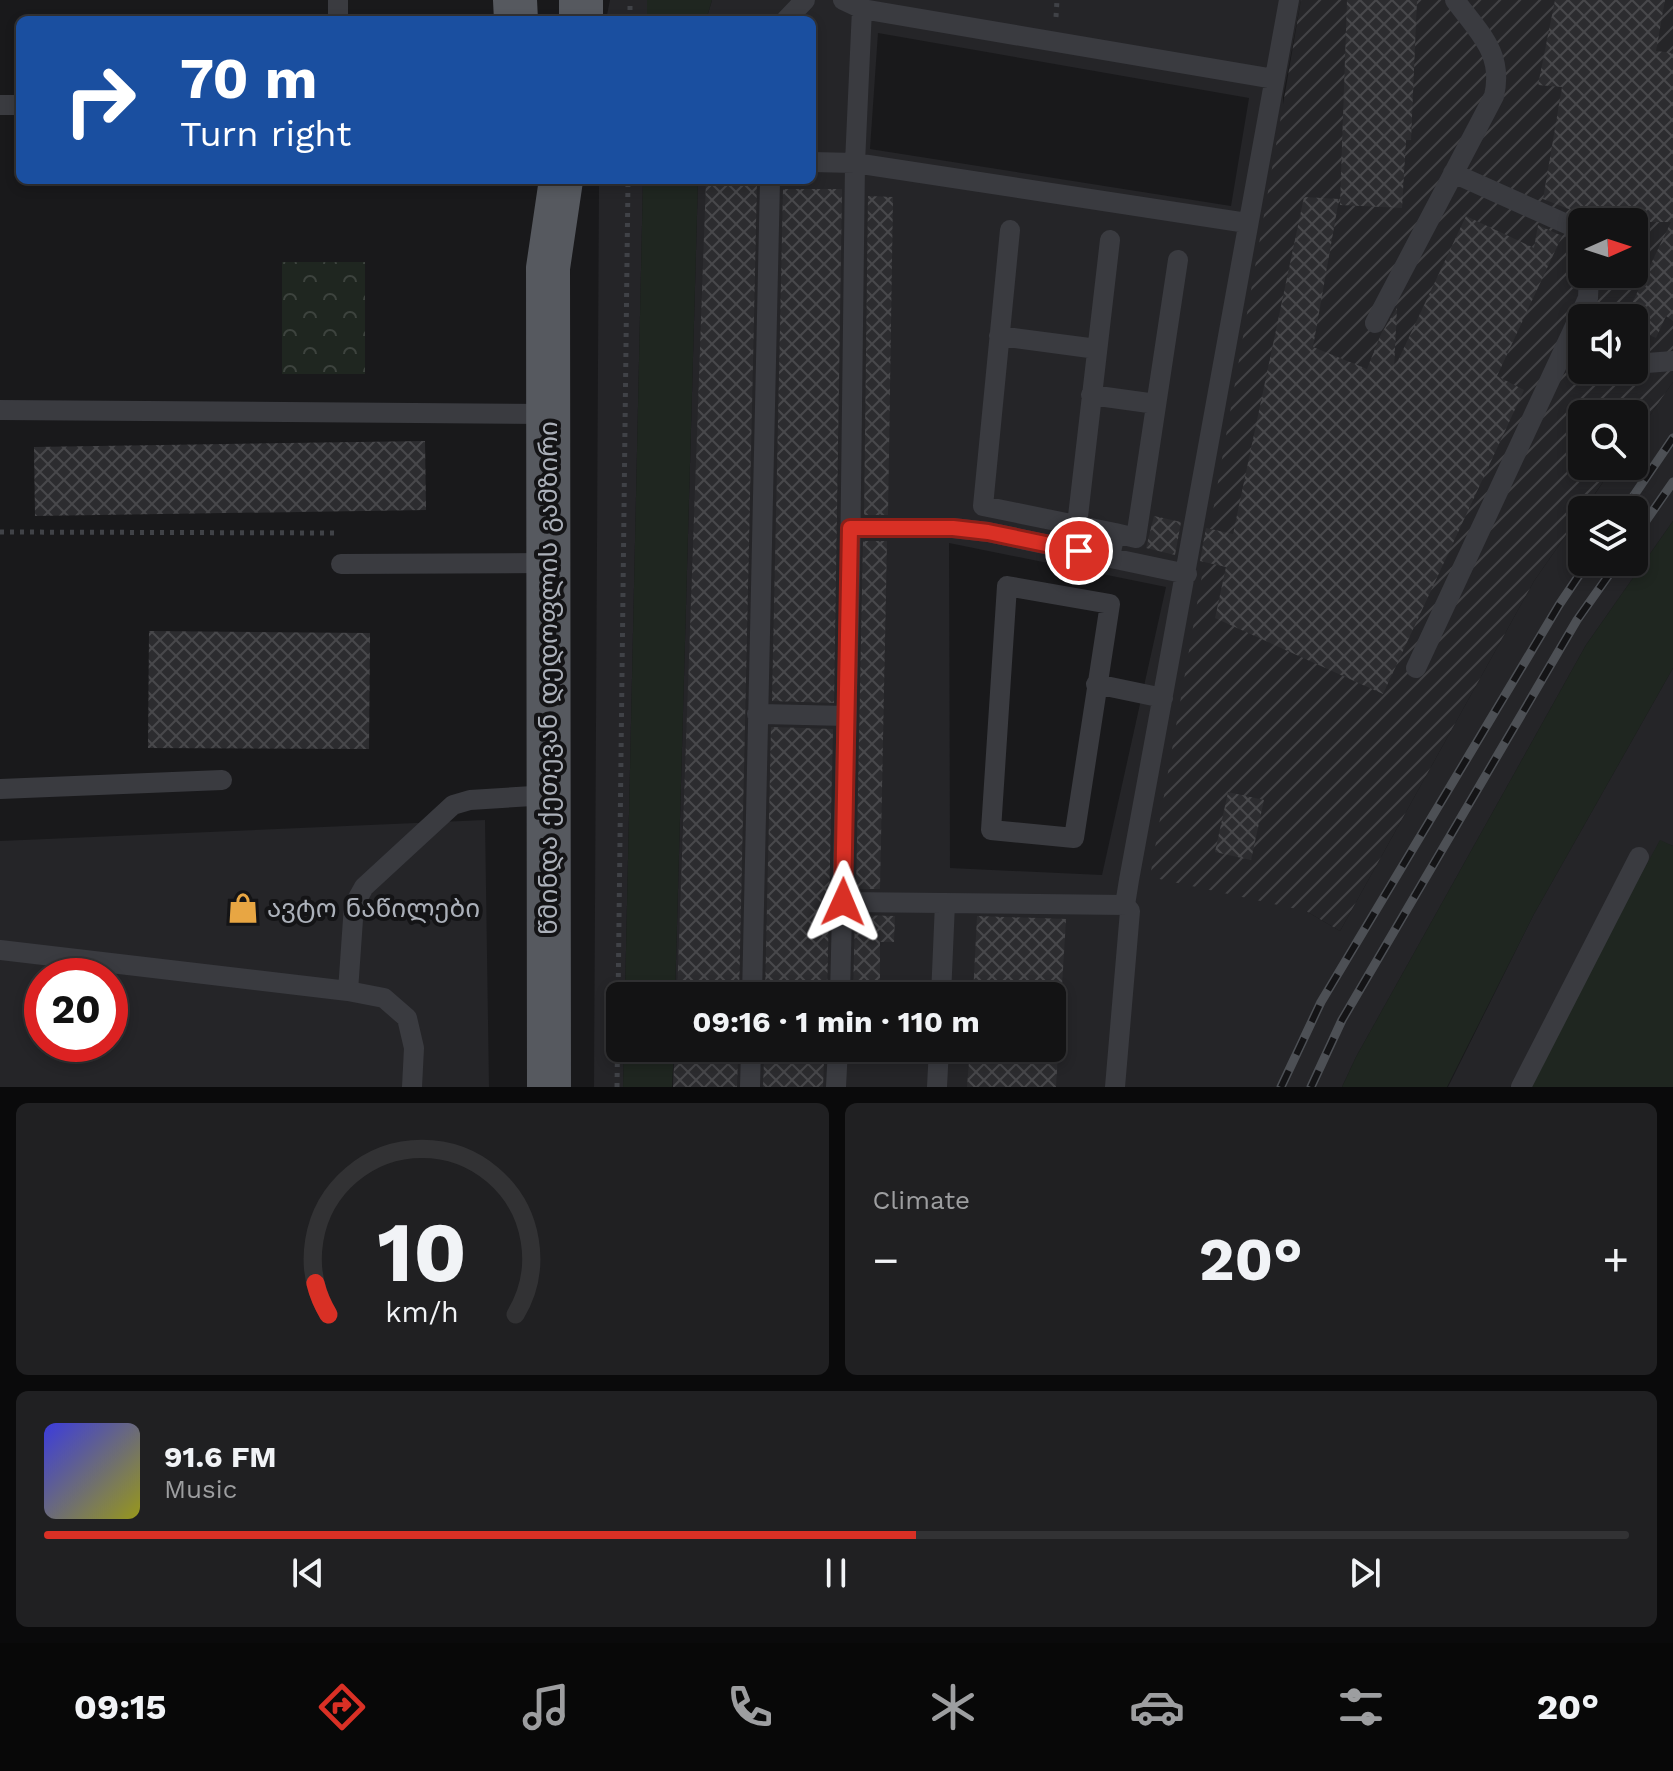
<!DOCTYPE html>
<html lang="en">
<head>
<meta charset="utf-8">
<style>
  body { margin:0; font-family:"Work Sans","Noto Sans Georgian",sans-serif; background:#202022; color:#f1f3f6; height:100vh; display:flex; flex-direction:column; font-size:30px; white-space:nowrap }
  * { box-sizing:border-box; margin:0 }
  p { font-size:26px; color:#9d9ea0 }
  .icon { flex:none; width:44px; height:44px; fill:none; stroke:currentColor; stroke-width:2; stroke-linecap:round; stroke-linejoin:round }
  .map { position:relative; height:1087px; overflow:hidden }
  .drawer { display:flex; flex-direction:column; gap:16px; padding:16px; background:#0a0a0b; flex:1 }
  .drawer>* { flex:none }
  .guide { position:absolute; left:16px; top:16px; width:800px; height:168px; border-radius:12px; box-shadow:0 4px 12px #0003,0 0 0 2px #323234; background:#1a4fa0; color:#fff; overflow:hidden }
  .needle { width:52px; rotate:87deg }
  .controls { position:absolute; left:1568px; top:208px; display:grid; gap:16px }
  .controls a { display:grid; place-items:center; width:80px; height:80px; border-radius:12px; background:#131314; box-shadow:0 4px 12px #0003,0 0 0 2px #323234; font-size:40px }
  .speed { position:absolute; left:24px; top:958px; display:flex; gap:16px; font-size:40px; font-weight:700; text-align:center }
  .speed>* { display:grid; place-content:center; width:104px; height:104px; border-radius:50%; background:#131314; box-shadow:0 4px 12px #0003,0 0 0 2px #323234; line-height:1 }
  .speed .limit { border:12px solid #d22; background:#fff; color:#111 }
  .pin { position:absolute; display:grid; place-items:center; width:68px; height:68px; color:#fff; margin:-34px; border:4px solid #fff; border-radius:50%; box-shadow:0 2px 8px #0007 }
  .me { position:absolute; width:88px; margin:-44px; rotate:1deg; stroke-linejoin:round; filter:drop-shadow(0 0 6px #0008) }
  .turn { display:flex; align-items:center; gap:28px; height:168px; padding:0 32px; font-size:36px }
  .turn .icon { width:104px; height:104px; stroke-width:2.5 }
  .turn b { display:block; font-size:56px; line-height:68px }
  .big { font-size:60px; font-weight:700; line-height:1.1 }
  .drawer .tile { flex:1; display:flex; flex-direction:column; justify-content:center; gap:12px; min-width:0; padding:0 28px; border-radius:12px; background:#202022 }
  .drawer .dial { align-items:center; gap:0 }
  .dial svg { height:208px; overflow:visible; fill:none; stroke:#323234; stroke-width:7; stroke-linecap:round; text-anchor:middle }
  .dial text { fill:#f1f3f6; stroke:none }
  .song { display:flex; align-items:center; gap:24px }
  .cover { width:96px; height:96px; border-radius:12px; background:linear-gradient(135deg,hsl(240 70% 55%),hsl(60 70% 35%)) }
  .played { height:8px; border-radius:4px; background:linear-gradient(90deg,#d93025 55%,#323234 55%) }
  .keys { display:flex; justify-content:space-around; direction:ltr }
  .heat { display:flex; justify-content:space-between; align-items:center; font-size:44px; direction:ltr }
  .drawer .tiles { flex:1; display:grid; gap:16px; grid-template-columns:1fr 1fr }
  .tile:last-child { grid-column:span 2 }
  .trip { position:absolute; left:606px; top:982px; width:460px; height:80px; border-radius:12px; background:#131314; box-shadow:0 4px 12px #0003,0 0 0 2px #323234; font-weight:700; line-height:80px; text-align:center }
  .tabs { display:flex; height:128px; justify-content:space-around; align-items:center; background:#080808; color:#9d9ea0 }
  .tabs .icon { width:56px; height:56px }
  .tabs .active { color:#d93025 }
  .tabs b { font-size:36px; color:#f1f3f6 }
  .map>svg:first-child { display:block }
</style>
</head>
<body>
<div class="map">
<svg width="1673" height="1087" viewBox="0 0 1673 1087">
  <defs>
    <pattern id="industrial-furrows" width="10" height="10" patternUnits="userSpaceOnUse" patternTransform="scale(2)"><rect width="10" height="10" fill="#252528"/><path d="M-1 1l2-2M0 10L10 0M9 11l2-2" fill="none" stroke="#424245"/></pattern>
    <pattern id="forest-crowns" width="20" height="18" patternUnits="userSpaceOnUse" patternTransform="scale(2)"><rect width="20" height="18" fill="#1f2620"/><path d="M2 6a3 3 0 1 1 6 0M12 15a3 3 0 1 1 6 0" fill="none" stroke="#3d433e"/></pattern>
    <pattern id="building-cross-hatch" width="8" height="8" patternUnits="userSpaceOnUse" patternTransform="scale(2)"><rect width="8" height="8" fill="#2c2c2f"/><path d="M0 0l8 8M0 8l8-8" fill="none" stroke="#48484b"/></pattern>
  </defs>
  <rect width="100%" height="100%" fill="#19191b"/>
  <path fill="#252528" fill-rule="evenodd" d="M 610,0 L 647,0 L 647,20 L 606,20 Z
    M 712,0 L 1301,0 L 1283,97 L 1306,911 L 1340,931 L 1534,581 L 1582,512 L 1582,562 L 1634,562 L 1634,510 L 1584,510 L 1614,466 L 1634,466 L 1634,438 L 1673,382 L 1673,521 L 1586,645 L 1356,1057 L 1342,1087 L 673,1087 L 674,1048 L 1052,1048 L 1052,996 L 675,996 L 698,180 L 812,180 L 812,20 L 706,20 ZM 878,33 L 1249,98 L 1231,206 L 870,149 ZM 949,543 L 1166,587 L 1102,875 L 950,868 Z
    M 599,180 L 643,180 L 625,996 L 620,996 L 620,1048 L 624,1048 L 623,1087 L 594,1087 Z
    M 1673,668 L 1673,846 L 1660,841 L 1592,964 L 1531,1087 L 1448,1087 L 1534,914 Z
    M 485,820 L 489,1087 L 0,1087 L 0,841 ZM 42,976 L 110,976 L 110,1044 L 42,1044 Z"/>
  <path fill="url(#industrial-furrows)" fill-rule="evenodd" d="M 1301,0 L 1673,0 L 1673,382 L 1634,438 L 1634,414 L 1582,414 L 1582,466 L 1614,466 L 1534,581 L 1340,931 L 1306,911 L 1150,877 ZM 1582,222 L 1634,222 L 1634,274 L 1582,274 ZM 1582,318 L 1634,318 L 1634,370 L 1582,370 Z"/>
  <path fill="#1f2620" d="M 647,0 L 712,0 L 706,20 L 647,20 Z
    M 643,180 L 698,180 L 675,996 L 625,996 Z
    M 1673,521 L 1673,668 L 1534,914 L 1447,1087 L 1342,1087 L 1356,1057 L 1586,645 Z
    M 1660,840 L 1673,846 L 1673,1087 L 1531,1087 L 1592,964 Z
    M 624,1048 L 674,1048 L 672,1087 L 623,1087 Z"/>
  <path fill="url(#forest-crowns)" d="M 282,262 L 365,262 L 365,374 L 282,374 Z"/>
  <path fill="url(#building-cross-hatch)" d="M 1347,0 L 1417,0 L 1411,140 L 1406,140 L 1402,208 L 1340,205 Z
    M 1555,0 L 1665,0 L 1656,51 L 1673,53 L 1673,321 L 1666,316 L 1656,338 L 1634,328 L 1634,318 L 1625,318 L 1671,222 L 1602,222 L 1543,199 L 1562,87 L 1538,85 Z
    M 706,180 L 757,180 L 739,996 L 677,996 Z
    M 783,189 L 842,189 L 834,703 L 772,701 Z
    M 868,196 L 893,197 L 888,515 L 864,515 Z
    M 1304,197 L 1339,199 L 1313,347 L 1367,369 L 1381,334 L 1397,308 L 1394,369 L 1466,216 L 1534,248 L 1538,225 L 1562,236 L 1497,376 L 1524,390 L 1383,694 L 1215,618 L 1226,567 L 1200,561 L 1206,528 L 1233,534 Z
    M 425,441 L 426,510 L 35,516 L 34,447 Z
    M 1154,516 L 1181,522 L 1175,555 L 1146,548 Z
    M 863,541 L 887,541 L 880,889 L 856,889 Z
    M 149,631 L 370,633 L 369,749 L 148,748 Z
    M 771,727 L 833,729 L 827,996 L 765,996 Z
    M 1228,792 L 1264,800 L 1251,860 L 1215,852 Z
    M 855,915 L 895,916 L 894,942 L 880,942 L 880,996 L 853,996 Z
    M 977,916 L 1066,919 L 1056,1087 L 967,1087 L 970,1048 L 1052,1048 L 1052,996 L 973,996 Z
    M 675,1048 L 715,1048 L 715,1054 L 738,1055 L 737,1087 L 673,1087 Z
    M 764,1059 L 824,1062 L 823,1087 L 763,1087 Z"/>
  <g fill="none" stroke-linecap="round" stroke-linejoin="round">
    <path stroke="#404247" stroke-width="5" stroke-dasharray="4 6" stroke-linecap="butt" d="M 1056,17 L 1057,0
      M 630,20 L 630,0
      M 0,532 L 339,533
      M 617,1087 L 628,180"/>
    <path stroke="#3a3b40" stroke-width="20" d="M 338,0 L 338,20
      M 843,0 L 862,9 L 1274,79
      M 862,9 L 855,163 L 1247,223
      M 786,20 L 805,0
      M 0,105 L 20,105
      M 812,162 L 855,163 L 850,570 L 840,996
      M 1453,173 L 1571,226 L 1582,246
      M 1010,230 L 983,506 L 1115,533 L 1110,557
      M 1375,323 L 1494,96 C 1504,53 1479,33 1455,0
      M 999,336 L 1097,349
      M 1634,364 L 1673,361
      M 1091,395 L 1156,404
      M 0,410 L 548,414
      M 1077,525 L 1110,240
      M 850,528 L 953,528 L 988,532 L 1187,574
      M 1115,533 L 1136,538 L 1178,260
      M 341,564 L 548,563
      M 1007,586 L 1110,604 L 1074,838 L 991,830 Z
      M 1416,668 L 1588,298 L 1589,274
      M 1096,684 L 1163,698
      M 757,714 L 846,716
      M 0,789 L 222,780
      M 843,902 L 1125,905
      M 0,950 L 348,991 L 384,998 L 407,1018 L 414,1048 L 412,1087
      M 348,991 L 354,905 L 364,887 L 453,805 L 470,800 L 549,795
      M 752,996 L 770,180
      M 941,996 L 945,903
      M 770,1048 L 939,1052
      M 750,1087 L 751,1048
      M 836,1087 L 838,1048
      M 937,1087 L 939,1048
      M 1115,1087 L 1130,911 L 1125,905 L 1129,880 C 1184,587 1233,293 1289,0
      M 1521,1087 L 1639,857"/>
    <path stroke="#56595f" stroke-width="44" d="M 515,0 L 516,20
      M 581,20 L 581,0
      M 549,1087 L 548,268 L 561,180"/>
    <defs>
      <path id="rail" d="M 1624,510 L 1673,438
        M 1634,538 L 1673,482
        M 1281,1087 L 1321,1002 L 1559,605 L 1588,562
        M 1311,1087 L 1342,1020 L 1577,620 L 1618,562"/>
    </defs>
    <use href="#rail" stroke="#4d5055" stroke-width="9"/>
    <use href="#rail" stroke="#141416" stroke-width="6" stroke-dasharray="18" stroke-linecap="butt"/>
  </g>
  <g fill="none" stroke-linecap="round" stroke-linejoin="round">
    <defs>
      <path id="route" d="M 843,902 L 850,528 L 953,528 L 988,532 L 1079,551"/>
    </defs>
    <use href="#route" stroke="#8d1f18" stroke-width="20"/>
    <use href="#route" stroke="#d93025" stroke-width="14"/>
  </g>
  <defs>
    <symbol id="shop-bare" viewBox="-9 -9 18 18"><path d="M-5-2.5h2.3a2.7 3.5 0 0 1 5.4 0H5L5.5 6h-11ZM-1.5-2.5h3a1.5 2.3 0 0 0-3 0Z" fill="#e8a643" stroke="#141416" stroke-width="2.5" paint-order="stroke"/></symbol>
  </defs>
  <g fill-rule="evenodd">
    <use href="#shop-bare" x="221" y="886" width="44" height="44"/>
  </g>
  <g text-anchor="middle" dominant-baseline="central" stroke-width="8" stroke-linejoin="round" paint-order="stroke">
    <g font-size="26" fill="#acb1ba" stroke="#141416">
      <text transform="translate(548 678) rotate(-90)">წმინდა ქეთევან დედოფლის გამზირი</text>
    </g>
    <g font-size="26" fill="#acb1ba" stroke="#141416" text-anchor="start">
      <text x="267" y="908">ავტო ნაწილები</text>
    </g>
  </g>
</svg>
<div class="controls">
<a><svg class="needle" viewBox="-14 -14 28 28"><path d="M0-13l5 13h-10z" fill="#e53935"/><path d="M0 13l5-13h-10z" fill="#9d9ea0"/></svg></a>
<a><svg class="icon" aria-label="sound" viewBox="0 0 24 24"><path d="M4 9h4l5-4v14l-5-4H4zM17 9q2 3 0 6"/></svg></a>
<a><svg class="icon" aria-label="search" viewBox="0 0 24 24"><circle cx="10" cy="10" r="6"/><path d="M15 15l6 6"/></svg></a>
<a><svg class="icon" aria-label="layers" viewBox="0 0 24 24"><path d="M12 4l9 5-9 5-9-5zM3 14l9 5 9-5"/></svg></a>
</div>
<div class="speed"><div class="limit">20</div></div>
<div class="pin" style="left:1079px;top:551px;background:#d93025"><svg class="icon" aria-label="arrive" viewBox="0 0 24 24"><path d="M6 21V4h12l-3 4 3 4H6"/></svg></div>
<svg class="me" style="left:843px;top:902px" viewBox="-20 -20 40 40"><path d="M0-17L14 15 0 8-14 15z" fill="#d93025" stroke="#fff" stroke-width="4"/></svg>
<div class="trip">09:16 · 1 min · 110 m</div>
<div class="guide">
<div class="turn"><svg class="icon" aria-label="right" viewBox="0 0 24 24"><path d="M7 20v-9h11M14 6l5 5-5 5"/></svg><div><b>70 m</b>Turn right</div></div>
</div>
</div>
<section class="drawer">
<div class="tiles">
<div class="tile dial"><svg viewBox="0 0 100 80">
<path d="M14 69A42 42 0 1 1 86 69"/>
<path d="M14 69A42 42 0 0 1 9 57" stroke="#d93025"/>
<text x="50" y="56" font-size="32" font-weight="700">10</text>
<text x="50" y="72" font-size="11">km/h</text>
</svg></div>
<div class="tile"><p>Climate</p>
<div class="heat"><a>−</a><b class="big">20°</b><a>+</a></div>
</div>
<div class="tile">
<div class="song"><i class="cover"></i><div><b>91.6 FM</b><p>Music</p></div></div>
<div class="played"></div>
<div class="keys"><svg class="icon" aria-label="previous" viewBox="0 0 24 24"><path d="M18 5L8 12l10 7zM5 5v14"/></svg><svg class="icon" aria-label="pause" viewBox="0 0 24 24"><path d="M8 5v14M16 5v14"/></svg><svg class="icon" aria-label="next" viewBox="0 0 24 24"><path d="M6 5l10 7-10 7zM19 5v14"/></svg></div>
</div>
</div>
</section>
<nav class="tabs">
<b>09:15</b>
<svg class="icon active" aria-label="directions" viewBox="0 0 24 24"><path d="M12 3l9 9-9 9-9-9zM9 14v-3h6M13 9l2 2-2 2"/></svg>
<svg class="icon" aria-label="music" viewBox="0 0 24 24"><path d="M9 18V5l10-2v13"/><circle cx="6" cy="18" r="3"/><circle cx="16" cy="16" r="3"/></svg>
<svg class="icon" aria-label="phone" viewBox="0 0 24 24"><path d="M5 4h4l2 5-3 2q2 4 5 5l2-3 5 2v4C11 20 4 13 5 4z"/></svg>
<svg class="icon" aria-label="climate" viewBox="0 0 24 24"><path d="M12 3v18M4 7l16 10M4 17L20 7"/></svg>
<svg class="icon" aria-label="car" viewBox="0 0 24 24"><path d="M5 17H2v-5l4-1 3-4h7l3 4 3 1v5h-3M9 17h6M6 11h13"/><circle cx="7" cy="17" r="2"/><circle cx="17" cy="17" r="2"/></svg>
<svg class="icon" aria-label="filters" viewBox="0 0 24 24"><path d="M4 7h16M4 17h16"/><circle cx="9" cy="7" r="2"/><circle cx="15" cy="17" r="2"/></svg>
<b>20°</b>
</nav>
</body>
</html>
